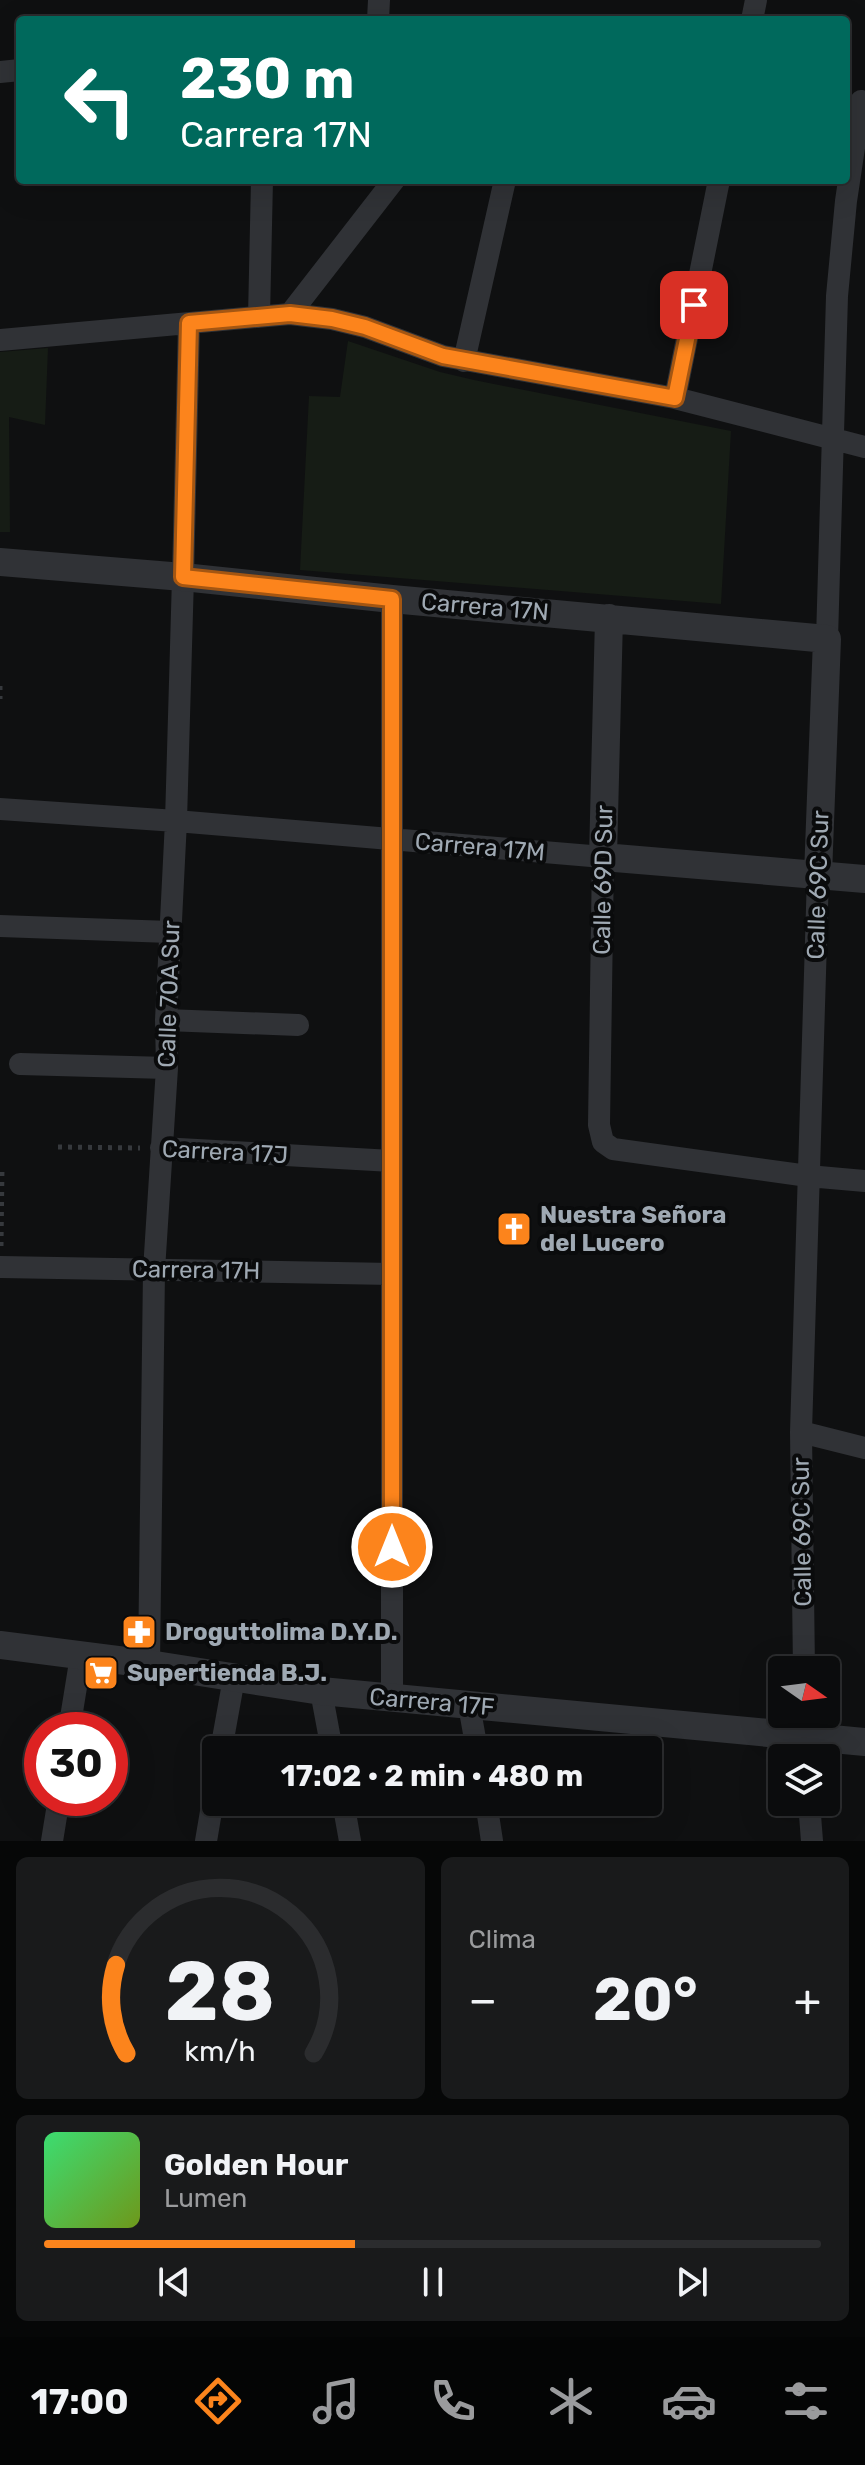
<!DOCTYPE html>
<html lang="es">
<head>
<meta charset="utf-8">
<style>
  body { margin:0; font-family:Rubik,sans-serif; background:#191a1b; color:#f1f3f6; height:100vh; display:flex; flex-direction:column; font-size:30px; white-space:nowrap }
  * { box-sizing:border-box; margin:0 }
  p { font-size:26px; color:#9a9b9d }
  .icon { flex:none; width:44px; height:44px; fill:none; stroke:currentColor; stroke-width:2; stroke-linecap:round; stroke-linejoin:round }
  .map { position:relative; height:1841px; overflow:hidden }
  .details { display:flex; flex-direction:column; gap:16px; padding:16px; background:#060707; flex:1 }
  .details>* { flex:none }
  .top-card { position:absolute; left:16px; top:16px; width:834px; height:168px; border-radius:8px; box-shadow:0 8px 32px #0002,0 0 0 2px #2b2c2e; background:#00695c; color:#fff; overflow:hidden }
  .needle { width:52px; rotate:104deg }
  .controls { position:absolute; left:768px; top:1656px; display:grid; gap:16px }
  .controls a { display:grid; place-items:center; width:72px; height:72px; border-radius:8px; background:#0b0c0d; box-shadow:0 8px 32px #0002,0 0 0 2px #2b2c2e; font-size:40px }
  .speed { position:absolute; left:24px; top:1712px; display:flex; gap:16px; font-size:40px; font-weight:700; text-align:center }
  .speed>* { display:grid; place-content:center; width:104px; height:104px; border-radius:50%; background:#0b0c0d; box-shadow:0 8px 32px #0002,0 0 0 2px #2b2c2e; line-height:1 }
  .speed .limit { border:12px solid #d22; background:#fff; color:#111 }
  .pin { position:absolute; display:grid; place-items:center; width:68px; height:68px; color:#fff; margin:-34px; border-radius:16px; box-shadow:0 4px 12px #0006 }
  .me { position:absolute; width:88px; margin:-44px; rotate:0deg; stroke-linejoin:round; filter:drop-shadow(0 0 6px #0008) }
  .turn { display:flex; align-items:center; gap:28px; height:168px; padding:0 32px; font-size:36px }
  .turn .icon { width:104px; height:104px; stroke-width:2.5 }
  .turn b { display:block; font-size:56px; line-height:68px }
  .big { font-size:60px; font-weight:700; line-height:1.1 }
  .details .card { flex:1; display:flex; flex-direction:column; justify-content:center; gap:12px; min-width:0; padding:0 28px; border-radius:12px; background:#191a1b }
  .details .dial { align-items:center; gap:0 }
  .dial svg { height:208px; overflow:visible; fill:none; stroke:#2b2c2e; stroke-width:7; stroke-linecap:round; text-anchor:middle }
  .dial text { fill:#f1f3f6; stroke:none }
  .song { display:flex; align-items:center; gap:24px }
  .cover { width:96px; height:96px; border-radius:12px; background:linear-gradient(135deg,hsl(140 70% 55%),hsl(80 70% 35%)) }
  .played { height:8px; border-radius:4px; background:linear-gradient(90deg,#fc841c 40%,#2b2c2e 40%) }
  .keys { display:flex; justify-content:space-around; direction:ltr }
  .heat { display:flex; justify-content:space-between; align-items:center; font-size:44px; direction:ltr }
  .details .tiles { flex:1; display:grid; gap:16px; grid-template-columns:1fr 1fr }
  .card:last-child { grid-column:span 2 }
  .trip { position:absolute; left:202px; top:1736px; width:460px; height:80px; border-radius:8px; background:#0b0c0d; box-shadow:0 8px 32px #0002,0 0 0 2px #2b2c2e; font-weight:700; line-height:80px; text-align:center }
  .tabs { display:flex; height:128px; justify-content:space-around; align-items:center; background:#040505; color:#9a9b9d }
  .tabs .icon { width:56px; height:56px }
  .tabs .selected { color:#fc841c }
  .tabs b { font-size:36px; color:#f1f3f6 }
  .map>svg:first-child { display:block }
</style>
</head>
<body>
<div class="map">
<svg width="865" height="1841" viewBox="0 0 865 1841">
  <rect width="100%" height="100%" fill="#0f1011"/>
  <path fill="#161c15" d="M 348,341 L 440,372 L 474,380 L 731,431 L 721,604 L 300,570 L 309,396 L 340,397 Z
    M 48,348 L 45,425 L 9,417 L 10,532 L 0,532 L 0,352 Z"/>
  <g fill="none" stroke-linecap="round" stroke-linejoin="round">
    <path stroke="#36393d" stroke-width="5" stroke-dasharray="4 6" stroke-linecap="butt" d="M 0,686 L 0,699
      M 58,1147 L 140,1148
      M 1,1246 L 2,1167"/>
    <path stroke="#303236" stroke-width="22" d="M 378,20 L 379,0
      M 752,20 L 756,0
      M 0,72 L 20,70
      M 290,314 L 394,180
      M 259,317 L 262,180
      M 0,340 L 290,314 L 332,319 L 365,327 L 443,356 L 675,398 L 865,447
      M 464,361 L 505,180
      M 675,398 L 719,180
      M 392,599 L 392,1698
      M 827,639 L 837,296 L 846,201 L 861,101
      M 0,809 L 176,821 L 603,857 L 599,1125 L 603,1142 L 613,1149 L 808,1176 L 865,1181
      M 0,926 L 170,932
      M 166,1020 L 298,1025
      M 20,1064 L 167,1068
      M 161,1148 L 392,1161
      M 1,1267 L 392,1274
      M 801,1432 L 865,1448
      M 149,1664 L 154,1270 L 167,1068 L 166,1020 L 176,821 L 183,577 L 189,323
      M 804,1670 L 801,1432 L 818,875
      M 321,1691 L 332,1750
      M 469,1705 L 477,1750
      M 805,1714 L 806,1758
      M 69,1730 L 81,1656
      M 221,1750 L 234,1678
      M 343,1802 L 350,1841
      M 486,1802 L 492,1841
      M 809,1802 L 812,1841
      M 52,1841 L 59,1798
      M 206,1841 L 216,1782"/>
    <path stroke="#303236" stroke-width="28" d="M 0,562 L 183,577 L 392,599 L 827,639 L 818,875
      M 609,618 L 603,857 L 865,879
      M 0,1645 L 149,1664 L 321,1691 L 865,1742"/>
  </g>
  <g fill="none" stroke-linecap="round" stroke-linejoin="round">
    <defs>
      <path id="route" d="M 392,1547 L 392,599 L 183,577 L 189,323 L 290,314 L 332,319 L 365,327 L 443,356 L 675,398 L 694,305"/>
    </defs>
    <use href="#route" stroke="#a45612" stroke-width="20"/>
    <use href="#route" stroke="#fc841c" stroke-width="14"/>
  </g>
  <defs>
    <symbol id="church-square" viewBox="-11 -11 22 22"><rect x="-9" y="-9" width="18" height="18" rx="4" fill="#fc841c" stroke="#0a0b0c"/><path d="M-1.2-6h2.4v3.5h3.3v2.4h-3.3V6h-2.4V-.1h-3.3v-2.4h3.3Z" fill="#fff"/></symbol>
    <symbol id="pharmacy-square" viewBox="-11 -11 22 22"><rect x="-9" y="-9" width="18" height="18" rx="4" fill="#fc841c" stroke="#0a0b0c"/><path d="M-2-6h4v4h4v4h-4v4h-4v-4h-4v-4h4Z" fill="#fff"/></symbol>
    <symbol id="supermarket-square" viewBox="-11 -11 22 22"><rect x="-9" y="-9" width="18" height="18" rx="4" fill="#fc841c" stroke="#0a0b0c"/><path d="M-6-5.5h2.5l.6 2H6L4.5 2H-2.5L-4.4-4H-6ZM-1.5 3.2a1.3 1.3 0 1 0 .1 0ZM3 3.2a1.3 1.3 0 1 0 .1 0Z" fill="#fff"/></symbol>
  </defs>
  <g fill-rule="evenodd">
    <use href="#church-square" x="494" y="1209" width="40" height="40"/>
    <use href="#pharmacy-square" x="119" y="1612" width="40" height="40"/>
    <use href="#supermarket-square" x="81" y="1653" width="40" height="40"/>
  </g>
  <g text-anchor="middle" dominant-baseline="central" stroke-width="8" stroke-linejoin="round" paint-order="stroke">
    <g font-size="24" fill="#9fa9b3" stroke="#0a0b0c">
      <text transform="translate(485 607) rotate(5)">Carrera 17N</text>
      <text transform="translate(480 847) rotate(5)">Carrera 17M</text>
      <text transform="translate(603 880) rotate(-89)">Calle 69D Sur</text>
      <text transform="translate(818 885) rotate(-88)">Calle 69C Sur</text>
      <text transform="translate(169 994) rotate(-88)">Calle 70A Sur</text>
      <text transform="translate(225 1152) rotate(3)">Carrera 17J</text>
      <text transform="translate(196 1270) rotate(1)">Carrera 17H</text>
      <text transform="translate(802 1532) rotate(-91)">Calle 69C Sur</text>
      <text transform="translate(432 1702) rotate(5)">Carrera 17F</text>
    </g>
    <g font-size="24" font-weight="bold" fill="#9fa9b3" stroke="#0a0b0c" text-anchor="start">
      <text x="540" y="1215">Nuestra Señora<tspan x="540" dy="28">del Lucero</tspan></text>
      <text x="165" y="1632">Droguttolima D.Y.D.</text>
      <text x="127" y="1673">Supertienda B.J.</text>
    </g>
  </g>
</svg>
<div class="controls">
<a><svg class="needle" viewBox="-14 -14 28 28"><path d="M0-13l5 13h-10z" fill="#e53935"/><path d="M0 13l5-13h-10z" fill="#9a9b9d"/></svg></a>
<a><svg class="icon" aria-label="layers" viewBox="0 0 24 24"><path d="M12 4l9 5-9 5-9-5zM3 14l9 5 9-5"/></svg></a>
</div>
<div class="speed"><div class="limit">30</div></div>
<div class="pin" style="left:694px;top:305px;background:#d93025"><svg class="icon" aria-label="arrive" viewBox="0 0 24 24"><path d="M6 21V4h12l-3 4 3 4H6"/></svg></div>
<svg class="me" style="left:392px;top:1547px" viewBox="-20 -20 40 40"><circle r="17" fill="#fc841c" stroke="#fff" stroke-width="3"/><path d="M0-11L8 9 0 5-8 9z" fill="#fff"/></svg>
<div class="trip">17:02 · 2 min · 480 m</div>
<div class="top-card">
<div class="turn"><svg class="icon" aria-label="left" viewBox="0 0 24 24"><path d="M17 20v-9H6M10 6l-5 5 5 5"/></svg><div><b>230 m</b>Carrera 17N</div></div>
</div>
</div>
<section class="details">
<div class="tiles">
<div class="card dial"><svg viewBox="0 0 100 80">
<path d="M14 69A42 42 0 1 1 86 69"/>
<path d="M14 69A42 42 0 0 1 10 35" stroke="#fc841c"/>
<text x="50" y="56" font-size="32" font-weight="700">28</text>
<text x="50" y="72" font-size="11">km/h</text>
</svg></div>
<div class="card"><p>Clima</p>
<div class="heat"><a>−</a><b class="big">20°</b><a>+</a></div>
</div>
<div class="card">
<div class="song"><i class="cover"></i><div><b>Golden Hour</b><p>Lumen</p></div></div>
<div class="played"></div>
<div class="keys"><svg class="icon" aria-label="previous" viewBox="0 0 24 24"><path d="M18 5L8 12l10 7zM5 5v14"/></svg><svg class="icon" aria-label="pause" viewBox="0 0 24 24"><path d="M8 5v14M16 5v14"/></svg><svg class="icon" aria-label="next" viewBox="0 0 24 24"><path d="M6 5l10 7-10 7zM19 5v14"/></svg></div>
</div>
</div>
</section>
<nav class="tabs">
<b>17:00</b>
<svg class="icon selected" aria-label="directions" viewBox="0 0 24 24"><path d="M12 3l9 9-9 9-9-9zM9 14v-3h6M13 9l2 2-2 2"/></svg>
<svg class="icon" aria-label="music" viewBox="0 0 24 24"><path d="M9 18V5l10-2v13"/><circle cx="6" cy="18" r="3"/><circle cx="16" cy="16" r="3"/></svg>
<svg class="icon" aria-label="phone" viewBox="0 0 24 24"><path d="M5 4h4l2 5-3 2q2 4 5 5l2-3 5 2v4C11 20 4 13 5 4z"/></svg>
<svg class="icon" aria-label="climate" viewBox="0 0 24 24"><path d="M12 3v18M4 7l16 10M4 17L20 7"/></svg>
<svg class="icon" aria-label="car" viewBox="0 0 24 24"><path d="M5 17H2v-5l4-1 3-4h7l3 4 3 1v5h-3M9 17h6M6 11h13"/><circle cx="7" cy="17" r="2"/><circle cx="17" cy="17" r="2"/></svg>
<svg class="icon" aria-label="filters" viewBox="0 0 24 24"><path d="M4 7h16M4 17h16"/><circle cx="9" cy="7" r="2"/><circle cx="15" cy="17" r="2"/></svg>
</nav>
</body>
</html>
